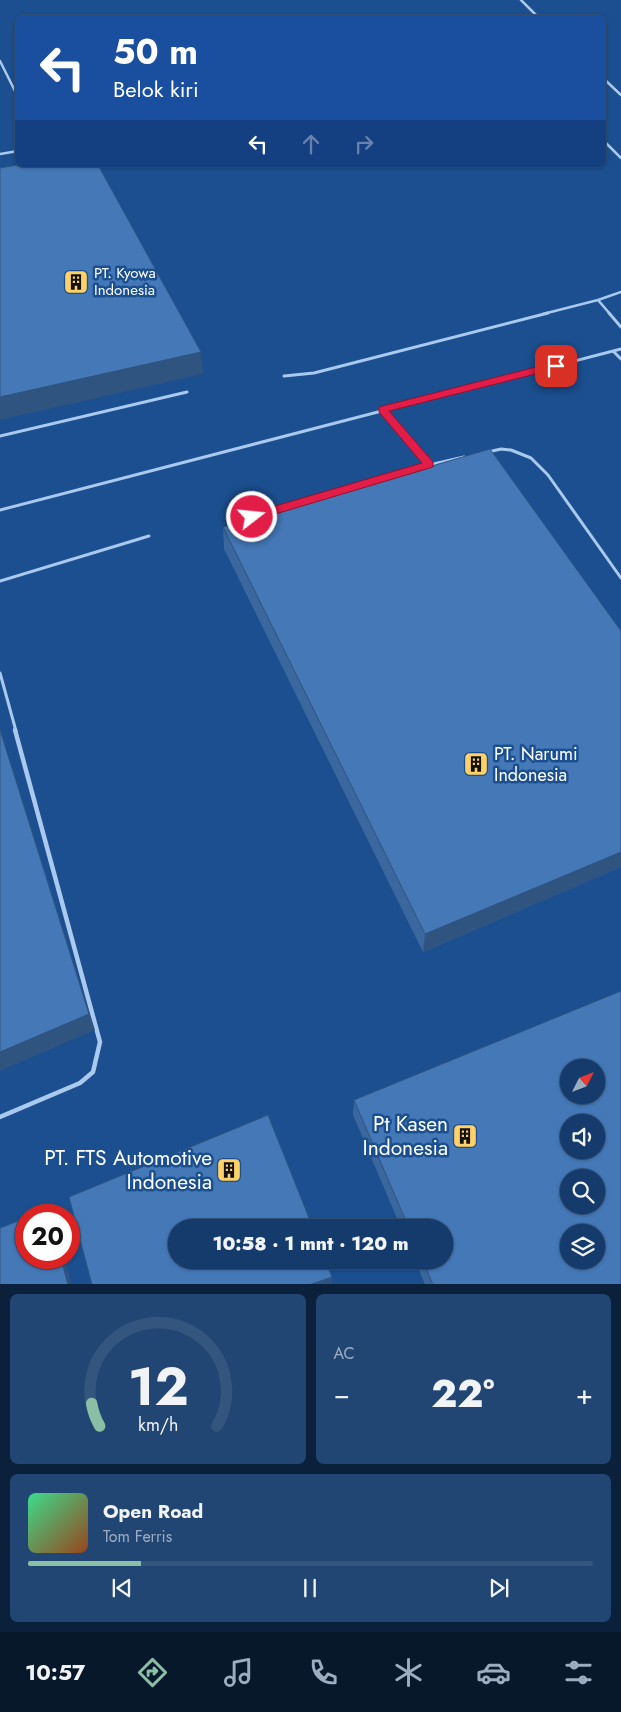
<!DOCTYPE html>
<html lang="id">
<head>
<meta charset="utf-8">
<style>
  body { margin:0; font-family:Jost,sans-serif; background:#214673; color:#f1f3f6; height:100vh; display:flex; flex-direction:column; font-size:19px; white-space:nowrap }
  * { box-sizing:border-box; margin:0 }
  p { font-size:16px; color:#9dadc1 }
  .icon { flex:none; width:28px; height:28px; fill:none; stroke:currentColor; stroke-width:2; stroke-linecap:round; stroke-linejoin:round }
  .map { position:relative; height:1284px; overflow:hidden }
  .drawer { display:flex; flex-direction:column; gap:10px; padding:10px; background:#0b203b; flex:1 }
  .drawer>* { flex:none }
  .guide { position:absolute; left:15px; top:15px; width:591px; height:152px; border-radius:8px; box-shadow:0 1px 4px #0004,0 0 0 1px #33557e; background:#1a4fa0; color:#fff; overflow:hidden }
  .needle { width:32px; rotate:48deg }
  .buttons { position:absolute; left:560px; top:1059px; display:grid; gap:10px }
  .buttons a { display:grid; place-items:center; width:45px; height:45px; border-radius:50%; background:#143b6b; box-shadow:0 1px 4px #0004,0 0 0 1px #33557e; font-size:25px }
  .speed { position:absolute; left:15px; top:1204px; display:flex; gap:10px; font-size:25px; font-weight:700; text-align:center }
  .speed>* { display:grid; place-content:center; width:65px; height:65px; border-radius:50%; background:#143b6b; box-shadow:0 1px 4px #0004,0 0 0 1px #33557e; line-height:1 }
  .speed .limit { border:8px solid #d22; background:#fff; color:#111 }
  .pin { position:absolute; display:grid; place-items:center; width:42px; height:42px; color:#fff; margin:-21px; border-radius:10px; box-shadow:0 2px 8px #0006 }
  .me { position:absolute; width:55px; margin:-28px; rotate:74deg; stroke-linejoin:round; filter:drop-shadow(0 0 4px #0008) }
  .turn { display:flex; align-items:center; gap:18px; height:105px; padding:0 15px; font-size:22px }
  .turn .icon { width:65px; height:65px; stroke-width:2.5 }
  .turn b { display:block; font-size:35px; line-height:42px }
  .lanes { display:flex; align-items:center; height:48px; padding:0 15px; background:#0003; justify-content:center; gap:25px; direction:ltr }
  .lanes .off { opacity:.35 }
  .big { font-size:38px; font-weight:800; line-height:1.1 }
  .drawer .tile { flex:1; display:flex; flex-direction:column; justify-content:center; gap:8px; min-width:0; padding:0 18px; border-radius:8px; background:#214673 }
  .drawer .dial { align-items:center; gap:0 }
  .dial svg { height:130px; overflow:visible; fill:none; stroke:#33557e; stroke-width:7; stroke-linecap:round; text-anchor:middle }
  .dial text { fill:#f1f3f6; stroke:none }
  .song { display:flex; align-items:center; gap:15px }
  .cover { width:60px; height:60px; border-radius:8px; background:linear-gradient(135deg,hsl(150 70% 55%),hsl(20 70% 35%)) }
  .played { height:5px; border-radius:2px; background:linear-gradient(90deg,#8abfa5 20%,#33557e 20%) }
  .keys { display:flex; justify-content:space-around; direction:ltr }
  .heat { display:flex; justify-content:space-between; align-items:center; font-size:28px; direction:ltr }
  .drawer .tiles { flex:1; display:grid; gap:10px; grid-template-columns:1fr 1fr }
  .tile:last-child { grid-column:span 2 }
  .trip { position:absolute; left:168px; top:1219px; width:285px; height:50px; border-radius:25px; background:#143b6b; box-shadow:0 1px 4px #0004,0 0 0 1px #33557e; font-weight:800; line-height:50px; text-align:center }
  .tabs { display:flex; height:80px; justify-content:space-around; align-items:center; background:#08182b; color:#9dadc1 }
  .tabs .icon { width:35px; height:35px }
  .tabs .current { color:#8abfa5 }
  .tabs b { font-size:22px; color:#f1f3f6 }
  .map>svg:first-child { display:block }
</style>
</head>
<body>
<div class="map">
<svg width="621" height="1285" viewBox="0 0 621 1285">
  <rect width="100%" height="100%" fill="#1b4f8f"/>
  <g fill="none" stroke-linecap="round" stroke-linejoin="round">
    <path stroke="#a9c9ee" stroke-width="2.5" d="M 521,0 L 539,18
      M 0,61 L 18,97
      M 604,79 L 621,95
      M 604,141 L 621,158
      M 0,154 L 18,151
      M 543,314 L 598,300
      M 610,314 L 598,300 L 621,292"/>
    <path stroke="#a9c9ee" stroke-width="3" d="M 609,313 L 621,327
      M 613,351 L 621,359
      M 284,376 L 314,373 L 548,313
      M 0,436 L 187,392
      M 488,452 L 501,449 L 511,450 L 531,458 L 548,475 L 621,578
      M 429,465 L 464,457
      M 0,510 L 621,349
      M 252,517 L 429,465 L 382,409
      M 0,581 L 149,536
      M 0,673 L 16,731"/>
    <path stroke="#a9c9ee" stroke-width="4.5" d="M 0,1117 L 80,1083 L 93,1072 L 100,1042 L 15,730"/>
  </g>
  <path fill="#3a679d" d="M 223,527 L 621,631 L 621,867 L 423,952 L 224,549 Z
    M 354,1100 L 621,1285 L 425,1285 L 415,1260 L 444,1260 L 444,1228 L 401,1228 L 353,1115 Z"/>
  <path fill="#305480" d="M 201,352 L 203,374 L 0,420 L 0,397 Z
    M 0,730 L 95,1030 L 0,1071 Z
    M 621,852 L 621,867 L 423,952 L 425,934 Z
    M 61,1258 L 64,1258 L 72,1285 L 68,1285 Z
    M 332,1277 L 332,1285 L 309,1285 Z"/>
  <path fill="#4478b7" stroke="#305480" fill-rule="evenodd" d="M 18,165 L 98,165 L 201,352 L 0,397 L 0,168 Z
    M 490,449 L 621,631 L 621,852 L 425,934 L 223,527 Z
    M 0,730 L 89,1014 L 0,1052 Z
    M 621,991 L 621,1285 L 433,1285 L 423,1260 L 444,1260 L 444,1228 L 409,1228 L 354,1100 ZM 569,1068 L 596,1068 L 596,1095 L 569,1095 ZM 569,1122 L 596,1122 L 596,1150 L 569,1150 ZM 569,1178 L 596,1178 L 596,1205 L 569,1205 ZM 569,1232 L 596,1232 L 596,1260 L 569,1260 Z
    M 268,1115 L 313,1228 L 176,1228 L 176,1260 L 325,1260 L 332,1277 L 309,1285 L 92,1285 L 69,1197 Z
    M 47,1210 L 48,1215 L 34,1215 Z
    M 26,1218 L 26,1258 L 61,1258 L 68,1285 L 0,1285 L 0,1228 Z"/>
  <path fill="#e11d48" stroke="#92132f" d="M 556,362 L 560,366 L 559,368 L 389,411 L 433,462 L 433,467 L 252,521 L 247,517 L 248,514 L 422,463 L 379,412 L 379,407 Z"/>
  <defs>
    <symbol id="building-square" viewBox="-11 -11 22 22"><rect x="-9" y="-9" width="18" height="18" rx="4" fill="#ffd166" stroke="#1b4f8f"/><path d="M-4-6H4V6H1V3H-1V6H-4ZM-2.5-4.3h1.7v1.8h-1.7ZM.8-4.3h1.7v1.8H.8ZM-2.5-1h1.7V.8h-1.7ZM.8-1h1.7V.8H.8Z" fill="#111"/></symbol>
  </defs>
  <g fill-rule="evenodd">
    <use href="#building-square" x="62" y="268" width="28" height="28"/>
    <use href="#building-square" x="462" y="750" width="28" height="28"/>
    <use href="#building-square" x="451" y="1122" width="28" height="28"/>
    <use href="#building-square" x="215" y="1156" width="28" height="28"/>
  </g>
  <g text-anchor="middle" dominant-baseline="central" stroke-width="5" stroke-linejoin="round" paint-order="stroke">
    <g font-size="15" fill="#fff" stroke="#1b4f8f" text-anchor="start">
      <text x="94" y="273">PT. Kyowa<tspan x="94" dy="17">Indonesia</tspan></text>
    </g>
    <g font-size="18" fill="#fff" stroke="#1b4f8f" text-anchor="start">
      <text x="494" y="754">PT. Narumi<tspan x="494" dy="21">Indonesia</tspan></text>
    </g>
    <g font-size="21" fill="#fff" stroke="#1b4f8f" text-anchor="end">
      <text x="448" y="1124">Pt Kasen<tspan x="448" dy="24">Indonesia</tspan></text>
      <text x="212" y="1158">PT. FTS Automotive<tspan x="212" dy="24">Indonesia</tspan></text>
    </g>
  </g>
</svg>
<div class="buttons">
<a><svg class="needle" viewBox="-14 -14 28 28"><path d="M0-13l5 13h-10z" fill="#e53935"/><path d="M0 13l5-13h-10z" fill="#9dadc1"/></svg></a>
<a><svg class="icon" aria-label="sound" viewBox="0 0 24 24"><path d="M4 9h4l5-4v14l-5-4H4zM17 9q2 3 0 6"/></svg></a>
<a><svg class="icon" aria-label="search" viewBox="0 0 24 24"><circle cx="10" cy="10" r="6"/><path d="M15 15l6 6"/></svg></a>
<a><svg class="icon" aria-label="layers" viewBox="0 0 24 24"><path d="M12 4l9 5-9 5-9-5zM3 14l9 5 9-5"/></svg></a>
</div>
<div class="speed"><div class="limit">20</div></div>
<div class="pin" style="left:556px;top:366px;background:#d93025"><svg class="icon" aria-label="arrive" viewBox="0 0 24 24"><path d="M6 21V4h12l-3 4 3 4H6"/></svg></div>
<svg class="me" style="left:252px;top:517px" viewBox="-20 -20 40 40"><circle r="17" fill="#e11d48" stroke="#fff" stroke-width="3"/><path d="M0-11L8 9 0 5-8 9z" fill="#fff"/></svg>
<div class="trip">10:58 · 1 mnt · 120 m</div>
<div class="guide">
<div class="turn"><svg class="icon" aria-label="left" viewBox="0 0 24 24"><path d="M17 20v-9H6M10 6l-5 5 5 5"/></svg><div><b>50 m</b>Belok kiri</div></div>
<div class="lanes"><svg class="icon" aria-label="left" viewBox="0 0 24 24"><path d="M17 20v-9H6M10 6l-5 5 5 5"/></svg><svg class="icon off" aria-label="ahead" viewBox="0 0 24 24"><path d="M12 20V5M6 11l6-6 6 6"/></svg><svg class="icon off" aria-label="right" viewBox="0 0 24 24"><path d="M7 20v-9h11M14 6l5 5-5 5"/></svg></div>
</div>
</div>
<section class="drawer">
<div class="tiles">
<div class="tile dial"><svg viewBox="0 0 100 80">
<path d="M14 69A42 42 0 1 1 86 69"/>
<path d="M14 69A42 42 0 0 1 9 55" stroke="#8abfa5"/>
<text x="50" y="56" font-size="32" font-weight="700">12</text>
<text x="50" y="72" font-size="11">km/h</text>
</svg></div>
<div class="tile"><p>AC</p>
<div class="heat"><a>−</a><b class="big">22°</b><a>+</a></div>
</div>
<div class="tile">
<div class="song"><i class="cover"></i><div><b>Open Road</b><p>Tom Ferris</p></div></div>
<div class="played"></div>
<div class="keys"><svg class="icon" aria-label="previous" viewBox="0 0 24 24"><path d="M18 5L8 12l10 7zM5 5v14"/></svg><svg class="icon" aria-label="pause" viewBox="0 0 24 24"><path d="M8 5v14M16 5v14"/></svg><svg class="icon" aria-label="next" viewBox="0 0 24 24"><path d="M6 5l10 7-10 7zM19 5v14"/></svg></div>
</div>
</div>
</section>
<nav class="tabs">
<b>10:57</b>
<svg class="icon current" aria-label="directions" viewBox="0 0 24 24"><path d="M12 3l9 9-9 9-9-9zM9 14v-3h6M13 9l2 2-2 2"/></svg>
<svg class="icon" aria-label="music" viewBox="0 0 24 24"><path d="M9 18V5l10-2v13"/><circle cx="6" cy="18" r="3"/><circle cx="16" cy="16" r="3"/></svg>
<svg class="icon" aria-label="phone" viewBox="0 0 24 24"><path d="M5 4h4l2 5-3 2q2 4 5 5l2-3 5 2v4C11 20 4 13 5 4z"/></svg>
<svg class="icon" aria-label="climate" viewBox="0 0 24 24"><path d="M12 3v18M4 7l16 10M4 17L20 7"/></svg>
<svg class="icon" aria-label="car" viewBox="0 0 24 24"><path d="M5 17H2v-5l4-1 3-4h7l3 4 3 1v5h-3M9 17h6M6 11h13"/><circle cx="7" cy="17" r="2"/><circle cx="17" cy="17" r="2"/></svg>
<svg class="icon" aria-label="filters" viewBox="0 0 24 24"><path d="M4 7h16M4 17h16"/><circle cx="9" cy="7" r="2"/><circle cx="15" cy="17" r="2"/></svg>
</nav>
</body>
</html>
